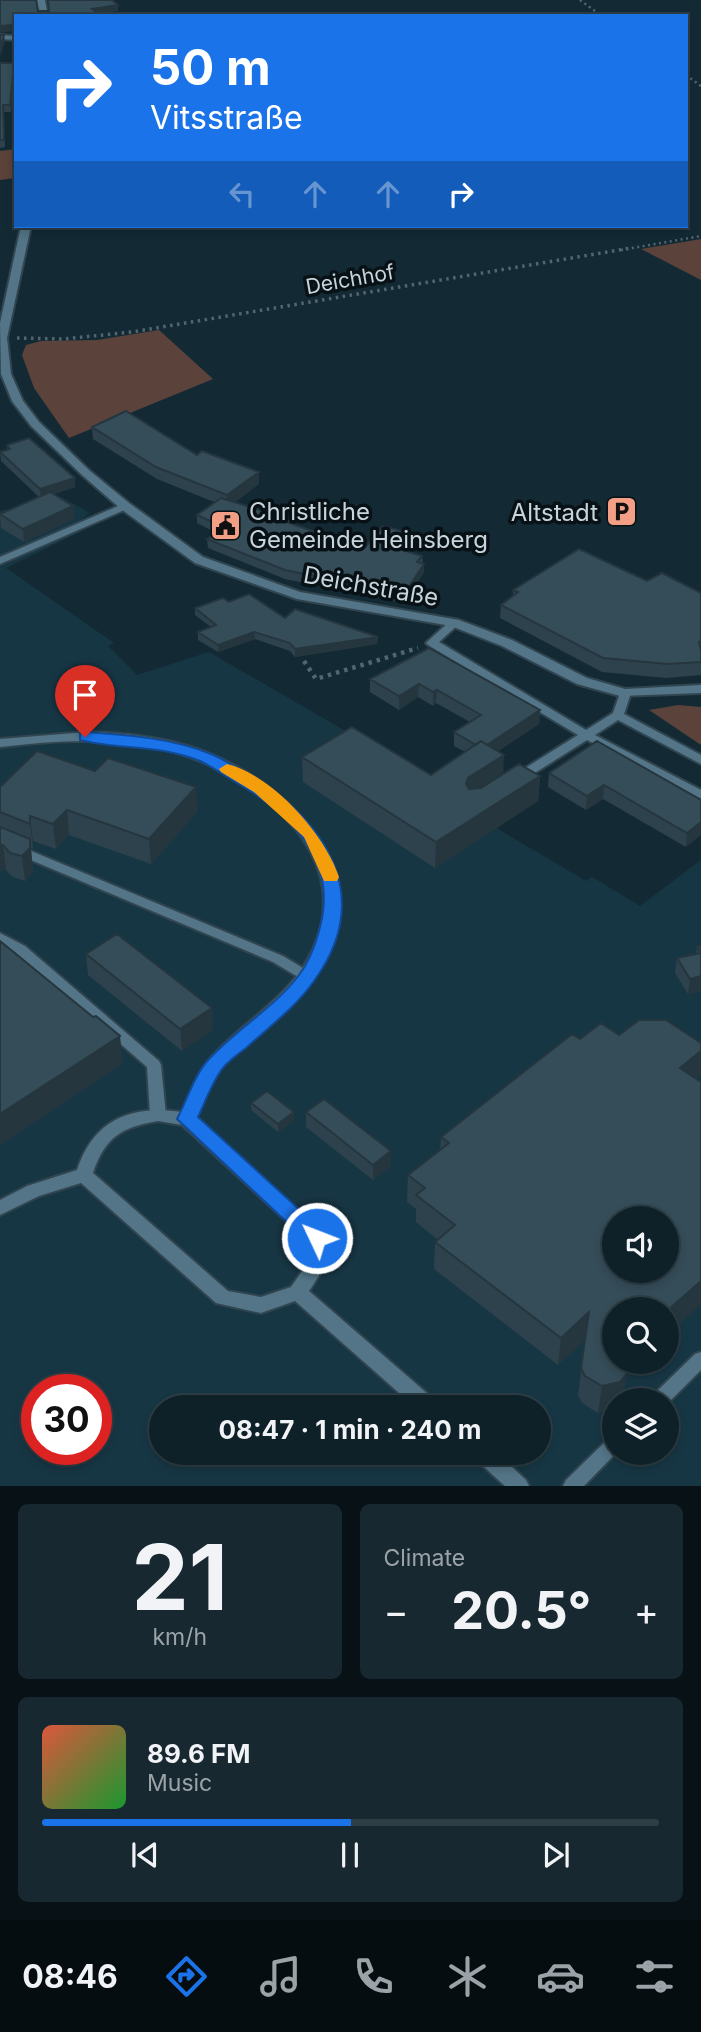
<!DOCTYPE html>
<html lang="en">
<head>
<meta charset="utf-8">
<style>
  body { margin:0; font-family:Inter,sans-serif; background:#172830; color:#f1f3f6; height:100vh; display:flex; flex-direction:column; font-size:26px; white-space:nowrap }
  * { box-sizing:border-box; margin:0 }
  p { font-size:23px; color:#9ba3a8 }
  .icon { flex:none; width:38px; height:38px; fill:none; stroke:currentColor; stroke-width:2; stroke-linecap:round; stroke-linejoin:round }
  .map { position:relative; height:1486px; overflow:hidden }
  .drawer { display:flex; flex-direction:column; gap:18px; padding:18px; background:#081216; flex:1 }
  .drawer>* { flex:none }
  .guide { position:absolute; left:14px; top:14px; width:674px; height:214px; border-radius:0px; box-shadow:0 4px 10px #0003,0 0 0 2px #2e3e45; background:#1a73e8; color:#fff; overflow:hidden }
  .buttons { position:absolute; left:602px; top:1206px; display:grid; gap:14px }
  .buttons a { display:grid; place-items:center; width:77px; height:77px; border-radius:50%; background:#0e2028; box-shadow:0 4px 10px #0003,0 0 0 2px #2e3e45; font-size:35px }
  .speed { position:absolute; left:21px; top:1374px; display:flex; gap:14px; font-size:35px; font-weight:700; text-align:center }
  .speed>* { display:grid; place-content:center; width:91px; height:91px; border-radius:50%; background:#0e2028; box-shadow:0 4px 10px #0003,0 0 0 2px #2e3e45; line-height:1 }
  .speed .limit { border:10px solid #d22; background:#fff; color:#111 }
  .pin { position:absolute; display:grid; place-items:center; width:60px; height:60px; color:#fff; margin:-72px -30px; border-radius:50% 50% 50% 0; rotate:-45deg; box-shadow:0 0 7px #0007 }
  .pin .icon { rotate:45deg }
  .me { position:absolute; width:77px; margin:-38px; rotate:313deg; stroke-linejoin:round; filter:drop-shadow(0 0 5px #0008) }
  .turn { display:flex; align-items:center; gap:24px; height:147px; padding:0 21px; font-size:32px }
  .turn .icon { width:91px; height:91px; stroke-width:2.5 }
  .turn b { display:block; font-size:49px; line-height:60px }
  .lanes { display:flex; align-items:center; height:66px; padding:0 21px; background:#0003; justify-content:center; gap:35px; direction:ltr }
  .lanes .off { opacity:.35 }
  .big { font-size:52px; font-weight:700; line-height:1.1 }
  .drawer .card { flex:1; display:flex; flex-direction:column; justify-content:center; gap:10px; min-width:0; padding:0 24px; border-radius:10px; background:#172830 }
  .drawer .dial { align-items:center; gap:0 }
  .dial b { font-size:91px; line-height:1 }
  .song { display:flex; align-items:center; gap:21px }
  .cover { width:84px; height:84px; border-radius:10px; background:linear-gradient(135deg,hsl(10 70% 55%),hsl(130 70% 35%)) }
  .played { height:7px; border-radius:4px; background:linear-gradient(90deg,#1a73e8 50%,#2e3e45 50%) }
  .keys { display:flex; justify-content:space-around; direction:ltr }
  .heat { display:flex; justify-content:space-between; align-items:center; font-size:38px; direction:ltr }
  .drawer .tiles { flex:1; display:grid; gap:18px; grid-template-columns:1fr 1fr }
  .card:last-child { grid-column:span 2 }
  .trip { position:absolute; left:149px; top:1395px; width:402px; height:70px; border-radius:35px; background:#0e2028; box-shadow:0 4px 10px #0003,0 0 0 2px #2e3e45; font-weight:700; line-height:70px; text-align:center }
  .tab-bar { display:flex; height:112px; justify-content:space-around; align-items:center; background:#060d10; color:#9ba3a8 }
  .tab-bar .icon { width:49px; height:49px }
  .tab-bar .current { color:#1a73e8 }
  .tab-bar b { font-size:32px; color:#f1f3f6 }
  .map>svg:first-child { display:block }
</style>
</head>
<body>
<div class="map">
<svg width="701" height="1486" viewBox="0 0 701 1486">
  <rect width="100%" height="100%" fill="#132a35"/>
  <path fill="#173644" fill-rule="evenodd" d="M 63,498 L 90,513 L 73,525 L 82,531 L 6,568 L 114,643 L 108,646 L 137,675 L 209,652 L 444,788 L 437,793 L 586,881 L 592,877 L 640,906 L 701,860 L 701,1486 L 0,1486 L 0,511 ZM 614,1218 L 667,1218 L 667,1270 L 614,1270 ZM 614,1309 L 667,1309 L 667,1362 L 614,1362 ZM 37,1390 L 96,1390 L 96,1449 L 37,1449 ZM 614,1400 L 667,1400 L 667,1452 L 614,1452 ZM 161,1407 L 539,1407 L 539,1452 L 161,1452 Z"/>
  <path fill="#5b423b" d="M 16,149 L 16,178 L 0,180 L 0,151 Z
    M 701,239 L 701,280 L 641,249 Z
    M 159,330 L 213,379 L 69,438 L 34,388 L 22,355 L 26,345 L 41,341 L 97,340 Z
    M 678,705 L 701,707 L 701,745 L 649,710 Z"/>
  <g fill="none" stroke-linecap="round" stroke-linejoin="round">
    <defs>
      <path id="service" d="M 125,503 L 129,504 L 130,506 L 129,508 L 0,564 L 0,557 Z
        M 454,620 L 460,623 L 439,642 L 586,730 L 613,713 L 621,690 L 629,690 L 631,693 L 624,714 L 701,755 L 701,764 L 618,720 L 595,735 L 701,790 L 701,799 L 587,740 L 522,781 L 514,781 L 512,778 L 514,775 L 578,735 L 428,645 L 426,643 L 428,641 L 450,621 Z
        M 0,838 L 283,956 L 313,974 L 315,977 L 313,980 L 303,980 L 273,962 L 0,847 Z
        M 0,933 L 25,946 L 159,1061 L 161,1065 L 166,1115 L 163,1119 L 158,1121 L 153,1119 L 150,1115 L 147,1067 L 15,952 L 0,944 Z
        M 701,1352 L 701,1370 L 667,1404 L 667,1400 L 650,1400 L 653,1395 L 695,1354 Z
        M 614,1436 L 614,1452 L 617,1452 L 584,1486 L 563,1486 L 566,1480 L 608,1439 Z"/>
      <path id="minor" d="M 0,35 L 16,36 L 16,40 L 0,39 Z
        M 87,732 C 130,733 173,738 213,755 C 295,791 376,874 320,967 C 295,1009 250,1032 220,1070 C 209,1084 204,1101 196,1117 L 323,1233 C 334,1253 321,1274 309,1291 L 436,1401 L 439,1407 L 415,1407 L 295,1301 L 261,1313 L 216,1303 L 81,1183 L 39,1196 L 0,1215 L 0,1200 L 27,1186 L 77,1170 C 94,1119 131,1105 182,1112 C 190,1094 197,1075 209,1060 C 242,1021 291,998 313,949 C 361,847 240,763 153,747 C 102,737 51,741 0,747 L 0,739 ZM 158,1121 L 182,1125 L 308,1241 L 307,1264 L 291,1287 L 261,1297 L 228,1291 L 93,1173 C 105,1137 122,1127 158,1121 Z
        M 471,1452 L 496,1452 L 526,1480 L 529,1486 L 505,1486 L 474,1458 Z"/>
      <path id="tertiary" d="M 37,0 L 45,0 L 48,16 L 40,16 Z
        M 21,226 L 31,226 L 7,338 L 11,374 L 23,401 L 39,422 L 90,471 L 129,503 L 203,557 L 300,592 L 459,620 L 512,640 L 587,678 L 625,689 L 701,685 L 701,693 L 620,696 L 577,684 L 502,646 L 451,626 L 297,599 L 195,563 L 121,509 L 82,475 L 31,426 L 12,401 L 1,374 L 0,323 Z"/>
    </defs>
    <use href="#service" stroke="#304550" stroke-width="4"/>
    <use href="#minor" stroke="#304550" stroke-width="4"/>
    <use href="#tertiary" stroke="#304550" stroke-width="4"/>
    <path stroke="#536670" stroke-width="2.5" stroke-dasharray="2 3.5" stroke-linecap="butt" d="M 580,0 L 602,16
      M 686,75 L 701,86
      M 621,250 L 701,236"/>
    <path stroke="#536670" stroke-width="3.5" stroke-dasharray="2.5 4.5" stroke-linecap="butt" d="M 17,338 L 63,339 L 132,332 L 631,248"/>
    <path stroke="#536670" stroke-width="4.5" stroke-dasharray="3.5 5" stroke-linecap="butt" d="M 304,661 L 316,679 L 418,648"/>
    <use href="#service" fill="#537587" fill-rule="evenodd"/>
    <use href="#minor" fill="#537587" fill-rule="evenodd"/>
    <use href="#tertiary" fill="#537587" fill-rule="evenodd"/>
  </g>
  <path fill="#2e424d" d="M 0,63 L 15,70 L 11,112 L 4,112 L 5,147 L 0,148 Z
    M 92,427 L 197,455 L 259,484 L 235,502 L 293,520 L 293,525 L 357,546 L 366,546 L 403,539 L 396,548 L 422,556 L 424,572 L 404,603 L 285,579 L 208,548 L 207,539 L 219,534 L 197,523 L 197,515 L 214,502 L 157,479 L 93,439 Z
    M 7,445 L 75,487 L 54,494 L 73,506 L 74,519 L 24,542 L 1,528 L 0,514 L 39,497 L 1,461 L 0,452 L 7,450 Z
    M 647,581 L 701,593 L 701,675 L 666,678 L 602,672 L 500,618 L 501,605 L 513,596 L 513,590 Z
    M 229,602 L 285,618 L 378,637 L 377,644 L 295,657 L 290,651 L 255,639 L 218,652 L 198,640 L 198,632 L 211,627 L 195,615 L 195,608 Z
    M 429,648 L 540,710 L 539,724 L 498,751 L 503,774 L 540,776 L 538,801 L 435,868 L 303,782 L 302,757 L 431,775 L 465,752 L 454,746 L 454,732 L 470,722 L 436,703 L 433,706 L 418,697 L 399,710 L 370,692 L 370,679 Z
    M 549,773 L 701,800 L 686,847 L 603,799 L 586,810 L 548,787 Z
    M 0,787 L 198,811 L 151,864 L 69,835 L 56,849 L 33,841 L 33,849 L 31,848 L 33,872 L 25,881 L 13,877 L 6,870 L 0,871 Z
    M 701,946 L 701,991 L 688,994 L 675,973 L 677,958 L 696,954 L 697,947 Z
    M 86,954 L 212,1008 L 213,1030 L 182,1051 L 88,975 Z
    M 619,1035 L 701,1043 L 701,1074 L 696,1079 L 701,1082 L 701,1304 L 667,1335 L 667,1309 L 637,1362 L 626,1371 L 598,1413 L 582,1403 L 578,1395 L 585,1340 L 558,1365 L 434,1269 L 435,1242 L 438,1240 L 416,1222 L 416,1209 L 407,1202 L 408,1175 L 440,1150 L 441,1137 L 580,1039 Z
    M 251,1103 L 294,1120 L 278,1132 L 251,1110 Z
    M 306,1112 L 391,1151 L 391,1166 L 373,1180 L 306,1127 Z"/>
  <path fill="#25363e" d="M 118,5 L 118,11 L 93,15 L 92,9 Z
    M 16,23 L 15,31 L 0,33 L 0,26 Z
    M 4,35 L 5,42 L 0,56 L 0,48 Z
    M 14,63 L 15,70 L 11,112 L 10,105 Z
    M 259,472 L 259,484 L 227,507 L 227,495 Z
    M 75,478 L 75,487 L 41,498 L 40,489 Z
    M 73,506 L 74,519 L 24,542 L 23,529 Z
    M 403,531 L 403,539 L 390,554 L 390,546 Z
    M 424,564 L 424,572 L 404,603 L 404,594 Z
    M 254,632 L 255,639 L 218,652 L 218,645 Z
    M 378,637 L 377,644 L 295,657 L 295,649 Z
    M 419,684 L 418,697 L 399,710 L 399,696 Z
    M 437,690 L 436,703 L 433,706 L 433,692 Z
    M 540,710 L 539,724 L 482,762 L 482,749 Z
    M 504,755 L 503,780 L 465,809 L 466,784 L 468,778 Z
    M 540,776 L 538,801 L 435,868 L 436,842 Z
    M 604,785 L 603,799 L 586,810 L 587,796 Z
    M 196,787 L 198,811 L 151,864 L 149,839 Z
    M 67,810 L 69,835 L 56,849 L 53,824 Z
    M 30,816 L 33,841 L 33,849 L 30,824 Z
    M 701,822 L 701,835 L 686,847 L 687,833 Z
    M 30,839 L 33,872 L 25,881 L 22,856 Z
    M 0,845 L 3,845 L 6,870 L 0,871 Z
    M 701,976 L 701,991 L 688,994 L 690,979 Z
    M 212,1008 L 213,1030 L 182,1051 L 180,1029 Z
    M 120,1036 L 123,1063 L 0,1145 L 0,1114 Z
    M 701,1051 L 701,1074 L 676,1095 L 680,1068 Z
    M 294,1112 L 294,1120 L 278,1132 L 278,1124 Z
    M 391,1151 L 391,1166 L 373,1180 L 373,1165 Z
    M 701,1281 L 701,1304 L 667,1335 L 667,1311 Z
    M 589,1312 L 586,1339 L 558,1365 L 561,1338 Z
    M 620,1362 L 637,1362 L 618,1379 Z
    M 626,1375 L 623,1400 L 614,1400 L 614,1409 L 598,1413 L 602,1386 Z"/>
  <path fill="#354d59" stroke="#25363e" stroke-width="2" fill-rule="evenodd" d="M 0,0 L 36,0 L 38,11 L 49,11 L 48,0 L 112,0 L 118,5 L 92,9 L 101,16 L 16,16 L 16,23 L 14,25 L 0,26 Z
    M 0,35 L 4,35 L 0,48 Z
    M 0,63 L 14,63 L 10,105 L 3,105 L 4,140 L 0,140 Z
    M 126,411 L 197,455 L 202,451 L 259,472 L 227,495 L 156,467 L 92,427 Z
    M 29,438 L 75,478 L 40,489 L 0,452 L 10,449 L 7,445 Z
    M 50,492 L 73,506 L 23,529 L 0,514 Z
    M 221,498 L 293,520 L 289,523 L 357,546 L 366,546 L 383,526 L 403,531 L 390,546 L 422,556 L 417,562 L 424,564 L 404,594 L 285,570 L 207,539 L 228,529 L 197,515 Z
    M 579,549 L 647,581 L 662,573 L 701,593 L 701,641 L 699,642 L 701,651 L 701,662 L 668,664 L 603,658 L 501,605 L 518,592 L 513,590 Z
    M 249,594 L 285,618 L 295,609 L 378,637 L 295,649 L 290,643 L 254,632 L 218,645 L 198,632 L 216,625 L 195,608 L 223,598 L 229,602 Z
    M 429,648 L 540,710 L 487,745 L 481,741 L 476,745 L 454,732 L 481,715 L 437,690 L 433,692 L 419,684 L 399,696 L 370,679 Z
    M 352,727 L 431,775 L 481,741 L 504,755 L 468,778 L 466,784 L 469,789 L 481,788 L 519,764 L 540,776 L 436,842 L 302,757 Z
    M 597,741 L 701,800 L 701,822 L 687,833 L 604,785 L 587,796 L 549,773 Z
    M 37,751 L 95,771 L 108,758 L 196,787 L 149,839 L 67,810 L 53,824 L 30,816 L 30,824 L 0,812 L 0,787 Z
    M 0,827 L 30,839 L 30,848 L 22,856 L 10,853 L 3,845 L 0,845 Z
    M 117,934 L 212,1008 L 180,1029 L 86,954 Z
    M 0,941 L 93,1017 L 96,1016 L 120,1036 L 0,1114 Z
    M 701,946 L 701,976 L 690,979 L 677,958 L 701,953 L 697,947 Z
    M 639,1020 L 666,1020 L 701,1043 L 701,1051 L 680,1068 L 701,1082 L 701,1281 L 667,1311 L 667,1309 L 614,1309 L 614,1362 L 625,1362 L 627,1367 L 626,1375 L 620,1382 L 602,1386 L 585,1376 L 581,1368 L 589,1312 L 561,1338 L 435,1242 L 455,1225 L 416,1195 L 425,1188 L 408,1175 L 449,1143 L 441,1137 L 572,1034 L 580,1039 L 601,1023 L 619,1035 ZM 614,1218 L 667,1218 L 667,1270 L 614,1270 Z
    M 267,1091 L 294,1112 L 278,1124 L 251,1103 Z
    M 324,1099 L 391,1151 L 373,1165 L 306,1112 Z"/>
  <path fill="#1a73e8" stroke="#114b97" stroke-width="2" d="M 85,732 C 128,735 171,738 211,754 C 222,758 233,766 243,772 C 324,818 377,894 314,981 C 296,1007 269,1027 246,1048 C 238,1054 228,1061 222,1069 C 212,1083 205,1102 198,1117 L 324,1232 L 327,1238 L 324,1244 L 310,1244 L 177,1119 C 187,1100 195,1073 210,1058 C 238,1028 275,1007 299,975 C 309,962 315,946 319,931 C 340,859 290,813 232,780 C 222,774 211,766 200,761 C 158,744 119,750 80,740 L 80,733 Z"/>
  <path fill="#f59e0b" d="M 227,764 C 272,775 325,834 339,877 L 337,881 L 324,881 L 304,837 L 254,792 L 221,772 L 219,769 Z"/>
  <defs>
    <symbol id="parking-square" viewBox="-11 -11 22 22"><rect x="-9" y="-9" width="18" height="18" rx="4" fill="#f39f85" stroke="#081116"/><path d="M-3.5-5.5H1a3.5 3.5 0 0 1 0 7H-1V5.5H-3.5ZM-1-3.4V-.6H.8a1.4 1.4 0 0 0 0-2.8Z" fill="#111"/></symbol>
    <symbol id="civic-square" viewBox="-11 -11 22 22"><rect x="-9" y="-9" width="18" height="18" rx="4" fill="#f39f85" stroke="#081116"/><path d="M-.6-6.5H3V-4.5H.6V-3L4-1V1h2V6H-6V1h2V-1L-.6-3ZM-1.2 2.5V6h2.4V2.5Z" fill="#111"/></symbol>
  </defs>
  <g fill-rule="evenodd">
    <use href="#parking-square" x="604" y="494" width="35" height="35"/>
    <use href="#civic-square" x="208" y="508" width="35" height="35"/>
  </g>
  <g text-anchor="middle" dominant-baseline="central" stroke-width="7" stroke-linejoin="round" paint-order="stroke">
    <g font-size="21" fill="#c7d4db" stroke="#081116">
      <text transform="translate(350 279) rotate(-10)">Deichhof</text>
    </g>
    <g font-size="24" fill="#c7d4db" stroke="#081116" text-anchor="start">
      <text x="249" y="511">Christliche<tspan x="249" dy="28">Gemeinde Heinsberg</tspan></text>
      <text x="598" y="512" text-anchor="end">Altstadt</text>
    </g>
    <g font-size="24" fill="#c7d4db" stroke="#081116">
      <text transform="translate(371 586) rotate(10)">Deichstraße</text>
    </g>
  </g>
</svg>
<div class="buttons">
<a><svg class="icon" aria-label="sound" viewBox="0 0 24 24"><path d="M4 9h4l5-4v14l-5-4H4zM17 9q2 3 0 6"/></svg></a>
<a><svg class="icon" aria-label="search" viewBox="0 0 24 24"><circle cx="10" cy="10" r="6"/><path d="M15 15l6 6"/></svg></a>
<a><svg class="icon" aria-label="layers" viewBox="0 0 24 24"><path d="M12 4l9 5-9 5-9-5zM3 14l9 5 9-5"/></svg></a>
</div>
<div class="speed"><div class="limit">30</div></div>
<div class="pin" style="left:85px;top:737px;background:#d93025"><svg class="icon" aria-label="arrive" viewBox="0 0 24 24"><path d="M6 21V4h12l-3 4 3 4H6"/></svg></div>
<svg class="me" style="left:317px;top:1238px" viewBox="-20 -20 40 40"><circle r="17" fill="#1a73e8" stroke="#fff" stroke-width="3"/><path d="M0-11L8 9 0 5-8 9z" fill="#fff"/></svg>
<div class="trip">08:47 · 1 min · 240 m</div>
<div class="guide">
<div class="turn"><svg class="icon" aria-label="right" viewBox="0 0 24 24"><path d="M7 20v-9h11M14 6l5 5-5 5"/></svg><div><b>50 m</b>Vitsstraße</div></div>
<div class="lanes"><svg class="icon off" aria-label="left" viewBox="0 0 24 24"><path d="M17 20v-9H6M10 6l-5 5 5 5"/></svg><svg class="icon off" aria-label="ahead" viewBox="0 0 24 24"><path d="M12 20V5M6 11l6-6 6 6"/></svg><svg class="icon off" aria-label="ahead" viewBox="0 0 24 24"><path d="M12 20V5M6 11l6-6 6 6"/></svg><svg class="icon" aria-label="right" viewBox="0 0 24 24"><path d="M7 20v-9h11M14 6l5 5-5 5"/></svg></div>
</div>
</div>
<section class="drawer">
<div class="tiles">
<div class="card dial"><b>21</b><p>km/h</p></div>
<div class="card"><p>Climate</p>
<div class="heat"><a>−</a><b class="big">20.5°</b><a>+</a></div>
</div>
<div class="card">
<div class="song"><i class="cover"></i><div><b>89.6 FM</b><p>Music</p></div></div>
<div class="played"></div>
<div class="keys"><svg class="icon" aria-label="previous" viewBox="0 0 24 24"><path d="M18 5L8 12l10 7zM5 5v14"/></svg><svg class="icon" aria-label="pause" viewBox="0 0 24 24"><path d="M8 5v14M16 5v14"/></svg><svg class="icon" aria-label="next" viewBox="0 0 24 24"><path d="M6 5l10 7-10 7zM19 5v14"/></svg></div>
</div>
</div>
</section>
<nav class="tab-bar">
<b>08:46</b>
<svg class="icon current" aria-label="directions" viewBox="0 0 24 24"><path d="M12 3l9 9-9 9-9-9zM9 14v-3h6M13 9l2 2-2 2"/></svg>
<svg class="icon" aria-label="music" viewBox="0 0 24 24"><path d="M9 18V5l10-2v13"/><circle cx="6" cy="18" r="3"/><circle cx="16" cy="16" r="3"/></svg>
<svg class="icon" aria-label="phone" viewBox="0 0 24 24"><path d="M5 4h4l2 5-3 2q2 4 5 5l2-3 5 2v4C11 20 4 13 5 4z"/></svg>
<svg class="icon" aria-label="climate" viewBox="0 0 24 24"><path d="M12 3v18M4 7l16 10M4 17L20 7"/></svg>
<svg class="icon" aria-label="car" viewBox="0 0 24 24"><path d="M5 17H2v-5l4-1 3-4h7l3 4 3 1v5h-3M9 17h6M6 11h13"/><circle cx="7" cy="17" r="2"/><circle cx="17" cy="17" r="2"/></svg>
<svg class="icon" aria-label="filters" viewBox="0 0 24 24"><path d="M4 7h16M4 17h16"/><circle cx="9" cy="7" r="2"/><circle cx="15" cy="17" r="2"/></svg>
</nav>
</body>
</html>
